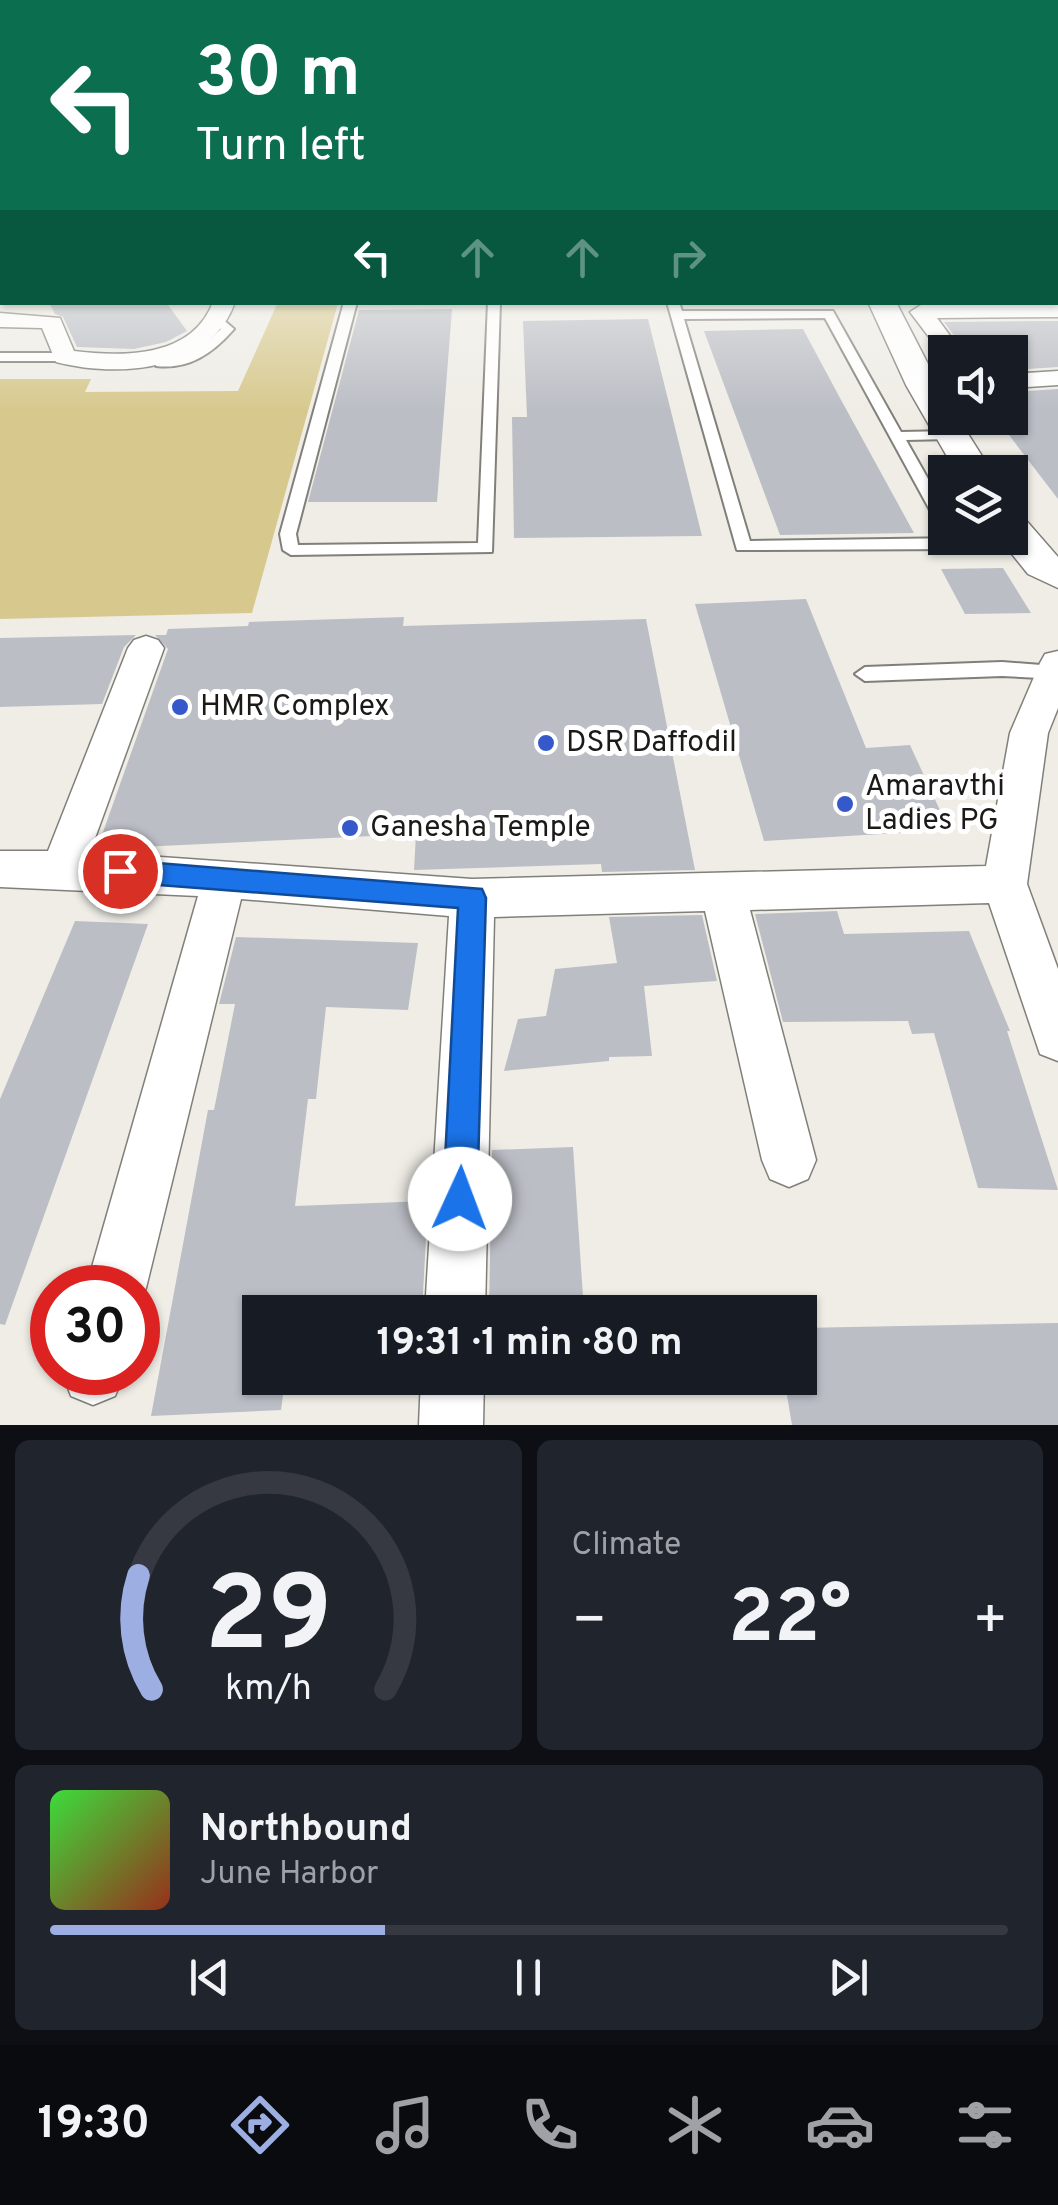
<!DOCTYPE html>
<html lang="en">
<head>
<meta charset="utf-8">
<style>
  body { margin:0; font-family:Overpass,sans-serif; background:#20242c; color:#f1f3f6; height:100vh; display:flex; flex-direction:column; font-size:38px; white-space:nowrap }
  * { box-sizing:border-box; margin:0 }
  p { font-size:32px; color:#9ea1a6 }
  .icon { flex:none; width:55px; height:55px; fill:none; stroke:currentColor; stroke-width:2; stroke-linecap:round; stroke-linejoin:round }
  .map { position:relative; height:1425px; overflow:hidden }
  .details { display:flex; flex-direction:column; gap:15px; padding:15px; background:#0d0f14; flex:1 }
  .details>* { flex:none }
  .banner { position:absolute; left:0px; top:0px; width:1060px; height:305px; box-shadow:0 2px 8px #0004; background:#0b6e4f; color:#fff; overflow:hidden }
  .buttons { position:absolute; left:928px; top:335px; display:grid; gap:20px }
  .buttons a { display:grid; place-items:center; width:100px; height:100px; border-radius:0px; background:#171b24; box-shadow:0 2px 8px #0004; font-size:50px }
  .speed { position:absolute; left:30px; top:1265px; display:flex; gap:20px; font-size:50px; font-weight:700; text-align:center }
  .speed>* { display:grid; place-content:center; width:130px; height:130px; border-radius:50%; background:#171b24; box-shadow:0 2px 8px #0004; line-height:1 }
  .speed .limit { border:15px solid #d22; background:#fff; color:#111 }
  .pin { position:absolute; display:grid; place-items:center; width:85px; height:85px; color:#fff; margin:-42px; border:5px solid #fff; border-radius:50%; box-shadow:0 2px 10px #0007 }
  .me { position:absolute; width:110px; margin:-55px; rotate:2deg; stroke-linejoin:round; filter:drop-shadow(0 0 8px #0008) }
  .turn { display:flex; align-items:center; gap:35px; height:210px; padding:0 30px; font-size:45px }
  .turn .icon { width:130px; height:130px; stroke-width:2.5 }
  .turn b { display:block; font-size:70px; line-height:85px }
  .lanes { display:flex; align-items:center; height:95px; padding:0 30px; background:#0003; justify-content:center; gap:50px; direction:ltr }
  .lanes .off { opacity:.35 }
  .big { font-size:75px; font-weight:700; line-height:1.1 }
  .details .widget { flex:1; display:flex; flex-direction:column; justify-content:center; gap:15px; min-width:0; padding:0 35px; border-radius:15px; background:#20242c }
  .details .dial { align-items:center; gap:0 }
  .dial svg { height:260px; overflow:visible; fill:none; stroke:#363941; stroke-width:7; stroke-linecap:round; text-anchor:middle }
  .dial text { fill:#f1f3f6; stroke:none }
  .song { display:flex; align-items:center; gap:30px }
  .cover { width:120px; height:120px; border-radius:15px; background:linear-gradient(135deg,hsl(120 70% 55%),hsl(10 70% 35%)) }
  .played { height:10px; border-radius:5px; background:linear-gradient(90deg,#9caee2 35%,#363941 35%) }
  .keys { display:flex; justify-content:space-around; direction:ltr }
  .heat { display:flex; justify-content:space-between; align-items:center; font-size:55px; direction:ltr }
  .details .tiles { flex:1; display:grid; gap:15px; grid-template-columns:1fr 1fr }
  .widget:last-child { grid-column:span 2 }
  .trip { position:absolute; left:242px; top:1295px; width:575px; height:100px; border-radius:0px; background:#171b24; box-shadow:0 2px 8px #0004; font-weight:700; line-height:100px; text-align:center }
  .tab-bar { display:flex; height:160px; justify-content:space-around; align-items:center; background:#090b0e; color:#9ea1a6 }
  .tab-bar .icon { width:70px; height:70px }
  .tab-bar .on { color:#9caee2 }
  .tab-bar b { font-size:45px; color:#f1f3f6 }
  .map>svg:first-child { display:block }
</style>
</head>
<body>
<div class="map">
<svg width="1058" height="1425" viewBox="0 0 1058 1425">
  <rect width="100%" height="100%" fill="#efede6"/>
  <path fill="#d7c98e" d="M 278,302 L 338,303 L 252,613 L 0,619 L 0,379 L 91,379 L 85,392 L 238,391 Z"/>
  <path fill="#bbbec5" d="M 49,302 L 166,302 L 187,331 L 166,342 L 134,349 L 77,347 L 63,317 L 55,314 Z
    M 452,309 L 437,502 L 308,502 L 359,310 Z
    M 648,319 L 702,536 L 514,538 L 512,417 L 527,417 L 523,321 Z
    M 1058,321 L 1058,367 L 1010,370 L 1010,352 L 966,352 L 944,322 Z
    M 803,329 L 840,398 L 914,533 L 780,535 L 704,331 Z
    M 1058,389 L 1058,499 L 996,418 L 1010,418 L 1010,392 Z
    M 1003,568 L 1031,613 L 965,614 L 941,569 Z
    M 806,599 L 866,748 L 910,745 L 949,830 L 764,841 L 695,604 Z
    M 404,617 L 403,626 L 646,619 L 695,870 L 602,872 L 601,864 L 414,870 L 416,834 L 97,849 L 168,649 L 155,635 L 166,635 L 168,629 L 248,626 L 249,622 Z
    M 136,635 L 124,647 L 102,704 L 0,707 L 0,638 Z
    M 837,911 L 844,934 L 969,931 L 1010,1031 L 1007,1031 L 1058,1190 L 978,1188 L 934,1033 L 912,1034 L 908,1021 L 783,1022 L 755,914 Z
    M 702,915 L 717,981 L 644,986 L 652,1056 L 609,1057 L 609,1061 L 504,1071 L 518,1019 L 546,1016 L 555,969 L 617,963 L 609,917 Z
    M 75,921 L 148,924 L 5,1325 L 0,1324 L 0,1099 Z
    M 236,937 L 418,943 L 408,1010 L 326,1007 L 316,1099 L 308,1099 L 295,1206 L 428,1201 L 422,1312 L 260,1312 L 260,1378 L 417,1378 L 416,1382 L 284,1388 L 281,1410 L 151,1416 L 208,1110 L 214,1110 L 235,1004 L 219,1004 Z
    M 573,1147 L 584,1312 L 489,1312 L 492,1150 Z
    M 1058,1323 L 1058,1425 L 792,1425 L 784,1378 L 800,1378 L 800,1328 Z"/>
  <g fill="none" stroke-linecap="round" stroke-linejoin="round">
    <defs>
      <path id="service" d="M 344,302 L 357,302 L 296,534 L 298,545 L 478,543 L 488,302 L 500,302 L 492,552 L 291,555 L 283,550 L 280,534 Z
        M 667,302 L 679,302 L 682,311 L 833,311 L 901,432 L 950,431 L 957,435 L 950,439 L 906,440 L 945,509 L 945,528 L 937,523 L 825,318 L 684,319 L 750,541 L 961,538 L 965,545 L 963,549 L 737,550 Z
        M 212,317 L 220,317 L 234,329 C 213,353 189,370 156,366 L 156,360 C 185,357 200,349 221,329 L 212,323 Z
        M 0,353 L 64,353 L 70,357 L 64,361 L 0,361 Z
        M 1002,662 L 1054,666 L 1058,667 L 1058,679 L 1002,676 L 865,681 L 855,674 L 865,667 Z"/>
      <path id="minor" d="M 0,223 L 2,223 L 2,235 L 0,235 Z
        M 213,302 L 235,302 C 211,372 118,378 56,362 L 42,328 L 0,327 L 0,313 L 60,318 L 74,351 C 124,357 192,358 213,302 Z
        M 1058,303 L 1058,317 L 937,318 L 962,352 L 945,352 L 945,358 L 910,312 L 921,305 Z
        M 1058,371 L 1058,385 L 1010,388 L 1010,374 Z
        M 146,636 L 158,640 L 164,648 L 90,852 L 472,879 L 986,866 L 1010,733 L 1040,663 L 1045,654 L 1058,651 L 1058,708 L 1048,733 L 1027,884 L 1058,969 L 1058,1061 L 1040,1054 L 989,903 L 750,910 L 816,1160 L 808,1179 L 789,1187 L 770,1179 L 762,1160 L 705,911 L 494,917 L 485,1312 L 425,1312 L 449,916 L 241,899 L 146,1288 L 138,1308 L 138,1288 L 86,1288 L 198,896 L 0,887 L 0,851 L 48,851 L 128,648 L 134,640 Z
        M 62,1372 L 124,1372 L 124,1374 L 115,1396 L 93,1405 L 71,1396 Z
        M 421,1378 L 484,1378 L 483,1425 L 419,1425 Z"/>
      <path id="tertiary" d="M 868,302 L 896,302 L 945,397 L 945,418 L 958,418 L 992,472 L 956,472 L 906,385 Z
        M 1010,514 L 1024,518 L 1058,557 L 1058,588 L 1028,574 L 999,538 L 1010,538 Z"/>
    </defs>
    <use href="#service" stroke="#817f79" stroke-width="4"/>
    <use href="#minor" stroke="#817f79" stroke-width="3"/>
    <use href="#tertiary" stroke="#817f79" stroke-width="3"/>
    <use href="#service" fill="#fff" fill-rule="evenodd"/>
    <use href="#minor" fill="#fff" fill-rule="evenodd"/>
    <use href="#tertiary" fill="#fff" fill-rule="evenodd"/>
  </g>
  <linearGradient id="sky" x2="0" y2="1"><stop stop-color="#a2bab3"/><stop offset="0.51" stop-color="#f8f7f4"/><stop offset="1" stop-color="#f8f7f4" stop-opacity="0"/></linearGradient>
  <rect width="1058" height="410" fill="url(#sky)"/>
  <path fill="#1a73e8" stroke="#114b97" stroke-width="2.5" d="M 120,860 L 482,889 L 486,898 L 477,1199 L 472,1211 L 460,1216 L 448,1211 L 443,1199 L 458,908 L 120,882 L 110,879 L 107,871 L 110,863 Z"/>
  <g fill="#3559ca" stroke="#fff" stroke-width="4">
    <circle cx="180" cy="707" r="10"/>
    <circle cx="546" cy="743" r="10"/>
    <circle cx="845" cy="804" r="10"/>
    <circle cx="350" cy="828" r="10"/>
  </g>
  <g text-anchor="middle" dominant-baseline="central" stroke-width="10" stroke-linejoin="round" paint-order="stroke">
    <g font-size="30" fill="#1b1a18" stroke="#fff" text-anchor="start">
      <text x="200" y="707">HMR Complex</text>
      <text x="566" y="743">DSR Daffodil</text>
      <text x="865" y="787">Amaravthi<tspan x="865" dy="34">Ladies PG</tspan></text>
      <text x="370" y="828">Ganesha Temple</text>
    </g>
  </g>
</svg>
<div class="buttons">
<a><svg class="icon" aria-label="sound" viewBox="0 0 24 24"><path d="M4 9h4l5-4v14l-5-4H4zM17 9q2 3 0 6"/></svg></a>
<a><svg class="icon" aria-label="layers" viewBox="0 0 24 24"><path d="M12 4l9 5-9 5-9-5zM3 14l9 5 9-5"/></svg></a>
</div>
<div class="speed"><div class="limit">30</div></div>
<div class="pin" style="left:120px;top:871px;background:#d93025"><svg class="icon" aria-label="arrive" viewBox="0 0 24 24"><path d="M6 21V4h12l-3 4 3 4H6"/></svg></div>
<svg class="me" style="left:460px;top:1199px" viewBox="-20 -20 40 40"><circle r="19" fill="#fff"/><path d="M0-13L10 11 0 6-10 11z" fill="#1a73e8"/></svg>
<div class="trip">19:31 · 1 min · 80 m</div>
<div class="banner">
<div class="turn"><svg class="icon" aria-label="left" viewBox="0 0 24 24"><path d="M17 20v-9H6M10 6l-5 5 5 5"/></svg><div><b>30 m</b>Turn left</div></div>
<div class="lanes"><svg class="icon" aria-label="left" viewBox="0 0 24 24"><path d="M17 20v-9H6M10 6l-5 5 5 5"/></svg><svg class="icon off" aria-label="ahead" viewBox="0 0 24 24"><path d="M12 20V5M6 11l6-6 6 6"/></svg><svg class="icon off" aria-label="ahead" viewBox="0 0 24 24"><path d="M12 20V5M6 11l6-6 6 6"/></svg><svg class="icon off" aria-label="right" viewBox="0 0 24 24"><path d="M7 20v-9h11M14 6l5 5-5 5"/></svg></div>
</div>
</div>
<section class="details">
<div class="tiles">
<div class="widget dial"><svg viewBox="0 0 100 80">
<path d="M14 69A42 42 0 1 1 86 69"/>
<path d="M14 69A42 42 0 0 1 10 34" stroke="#9caee2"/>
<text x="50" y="56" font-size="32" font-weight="700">29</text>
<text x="50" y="72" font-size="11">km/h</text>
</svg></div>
<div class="widget"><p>Climate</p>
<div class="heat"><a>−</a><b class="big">22°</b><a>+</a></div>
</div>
<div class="widget">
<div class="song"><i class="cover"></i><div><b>Northbound</b><p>June Harbor</p></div></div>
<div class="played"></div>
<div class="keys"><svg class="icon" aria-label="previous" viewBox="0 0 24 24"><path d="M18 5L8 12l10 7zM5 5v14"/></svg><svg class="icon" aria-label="pause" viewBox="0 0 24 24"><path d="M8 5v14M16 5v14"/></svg><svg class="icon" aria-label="next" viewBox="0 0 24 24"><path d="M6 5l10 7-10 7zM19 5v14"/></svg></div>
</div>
</div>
</section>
<nav class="tab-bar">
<b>19:30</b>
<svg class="icon on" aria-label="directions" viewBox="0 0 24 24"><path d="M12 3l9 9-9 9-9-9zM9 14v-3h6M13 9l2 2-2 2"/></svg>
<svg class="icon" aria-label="music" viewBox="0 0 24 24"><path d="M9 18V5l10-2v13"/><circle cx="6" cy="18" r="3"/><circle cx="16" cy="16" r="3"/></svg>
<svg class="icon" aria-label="phone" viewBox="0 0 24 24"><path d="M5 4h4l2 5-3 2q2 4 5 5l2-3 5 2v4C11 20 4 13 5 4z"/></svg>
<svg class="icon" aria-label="climate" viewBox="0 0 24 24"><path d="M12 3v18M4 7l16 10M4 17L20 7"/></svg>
<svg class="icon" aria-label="car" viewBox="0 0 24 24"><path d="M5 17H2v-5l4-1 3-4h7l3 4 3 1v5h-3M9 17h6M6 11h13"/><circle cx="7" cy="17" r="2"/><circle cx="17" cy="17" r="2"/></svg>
<svg class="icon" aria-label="filters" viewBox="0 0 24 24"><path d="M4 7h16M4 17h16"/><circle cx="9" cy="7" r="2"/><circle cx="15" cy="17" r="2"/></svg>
</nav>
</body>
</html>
